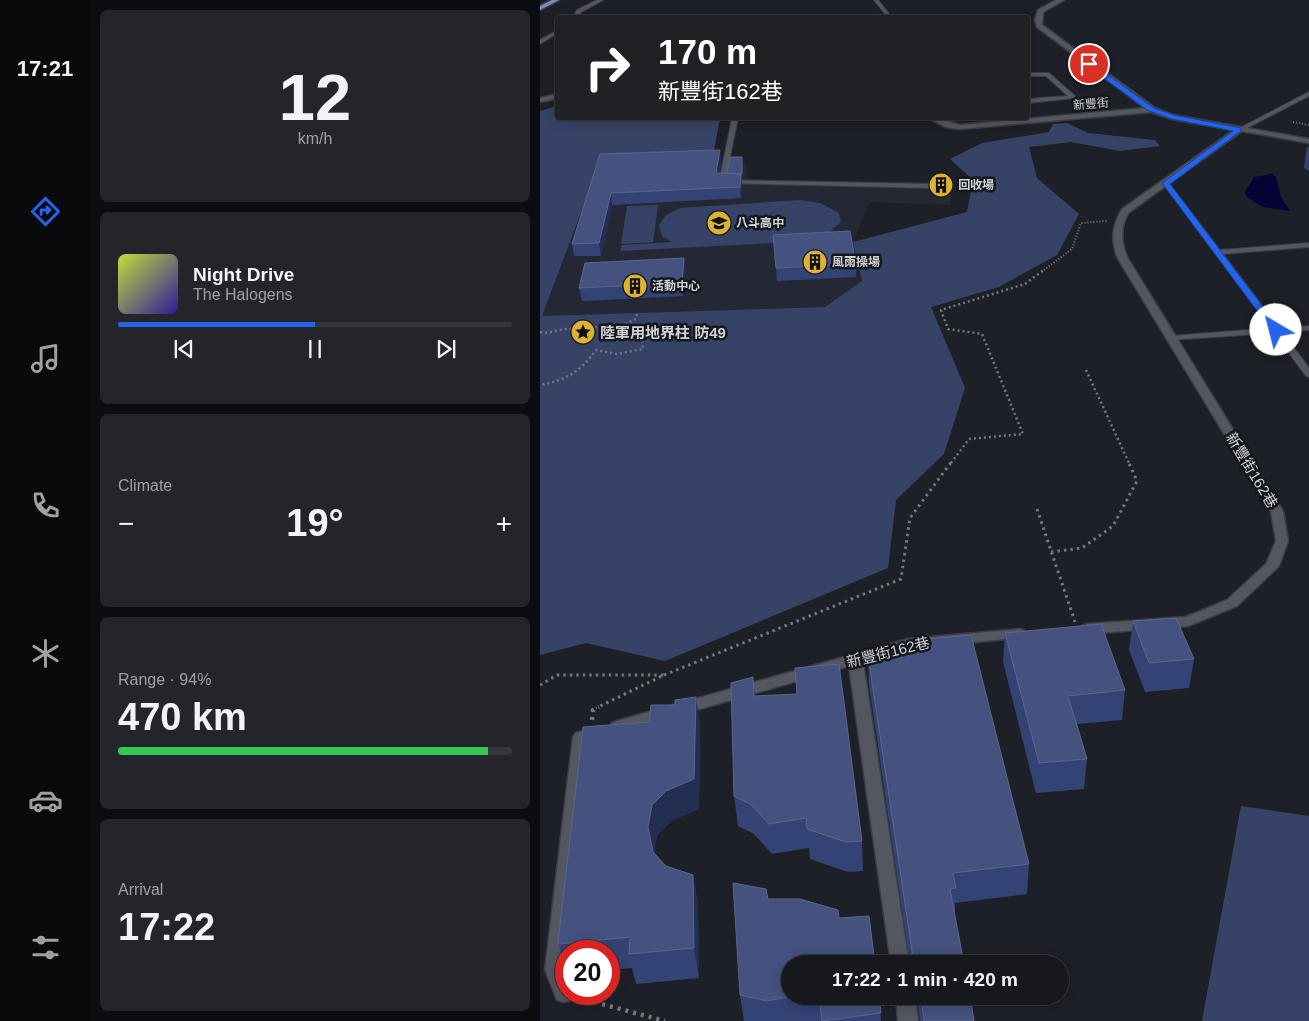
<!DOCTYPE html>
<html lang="en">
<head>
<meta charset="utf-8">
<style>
  body { margin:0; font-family:Helvetica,"Noto Sans TC",sans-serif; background:#23252a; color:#f1f3f6; height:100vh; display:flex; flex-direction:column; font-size:19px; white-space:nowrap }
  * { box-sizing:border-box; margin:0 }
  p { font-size:16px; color:#9ea0a4 }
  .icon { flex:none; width:28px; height:28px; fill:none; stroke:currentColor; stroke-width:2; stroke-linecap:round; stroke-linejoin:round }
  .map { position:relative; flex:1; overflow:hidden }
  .panel { display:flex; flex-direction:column; gap:10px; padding:10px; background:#0c0d10; width:450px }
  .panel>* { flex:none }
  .hud { position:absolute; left:15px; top:15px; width:475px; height:105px; border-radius:5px; box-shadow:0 2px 12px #0003,0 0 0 1px #35373b; background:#202124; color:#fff; overflow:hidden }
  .speed { position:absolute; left:15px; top:940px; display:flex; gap:10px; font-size:25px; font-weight:700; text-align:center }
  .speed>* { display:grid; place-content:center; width:65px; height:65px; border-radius:50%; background:#16181d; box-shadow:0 2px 12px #0003,0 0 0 1px #35373b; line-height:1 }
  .speed .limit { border:8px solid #d22; background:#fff; color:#111 }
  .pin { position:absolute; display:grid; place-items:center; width:42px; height:42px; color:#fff; margin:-21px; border:2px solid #fff; border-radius:50%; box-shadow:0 1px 5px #0007 }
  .me { position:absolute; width:55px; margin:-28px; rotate:323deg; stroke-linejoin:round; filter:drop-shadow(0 0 4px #0008) }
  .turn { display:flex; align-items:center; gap:18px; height:105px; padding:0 20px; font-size:22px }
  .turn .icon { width:65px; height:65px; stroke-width:2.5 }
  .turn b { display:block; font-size:35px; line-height:42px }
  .big { font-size:38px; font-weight:700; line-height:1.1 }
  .panel .tile { flex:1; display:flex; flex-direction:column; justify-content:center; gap:8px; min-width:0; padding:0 18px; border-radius:8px; background:#23252a }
  .panel .dial { align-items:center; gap:0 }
  .dial b { font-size:65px; line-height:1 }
  .song { display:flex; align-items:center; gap:15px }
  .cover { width:60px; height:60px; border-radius:8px; background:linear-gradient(135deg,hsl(70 70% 55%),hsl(250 70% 35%)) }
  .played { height:5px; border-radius:2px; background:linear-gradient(90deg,#2563eb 50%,#35373b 50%) }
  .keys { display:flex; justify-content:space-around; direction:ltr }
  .heat { display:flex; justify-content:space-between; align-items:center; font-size:28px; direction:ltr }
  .charge { height:8px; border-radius:4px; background:linear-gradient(90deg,#34c759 94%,#35373b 0) }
  .trip { position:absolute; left:241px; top:955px; width:288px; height:50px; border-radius:25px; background:#16181d; box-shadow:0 2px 12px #0003,0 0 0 1px #35373b; font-weight:700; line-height:50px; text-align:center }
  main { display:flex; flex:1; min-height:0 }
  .tab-bar { display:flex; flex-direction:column; width:90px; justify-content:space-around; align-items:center; background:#090a0c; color:#9ea0a4 }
  .tab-bar .icon { width:35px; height:35px }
  .tab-bar .on { color:#2563eb }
  .tab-bar b { font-size:22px; color:#f1f3f6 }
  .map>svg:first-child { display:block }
</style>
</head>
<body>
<main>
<nav class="tab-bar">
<b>17:21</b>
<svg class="icon on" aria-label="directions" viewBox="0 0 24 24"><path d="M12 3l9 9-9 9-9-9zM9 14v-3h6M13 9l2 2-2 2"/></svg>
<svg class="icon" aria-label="music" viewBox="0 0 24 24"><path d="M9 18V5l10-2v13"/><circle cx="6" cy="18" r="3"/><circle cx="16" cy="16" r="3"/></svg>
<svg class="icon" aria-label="phone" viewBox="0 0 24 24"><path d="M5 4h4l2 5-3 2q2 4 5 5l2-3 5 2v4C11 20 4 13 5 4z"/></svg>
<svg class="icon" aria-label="climate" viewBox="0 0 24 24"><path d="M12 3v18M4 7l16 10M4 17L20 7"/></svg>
<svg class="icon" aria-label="car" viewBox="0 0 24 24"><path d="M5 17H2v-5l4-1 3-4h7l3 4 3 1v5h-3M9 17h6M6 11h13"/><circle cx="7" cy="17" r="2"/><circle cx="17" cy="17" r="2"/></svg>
<svg class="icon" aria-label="filters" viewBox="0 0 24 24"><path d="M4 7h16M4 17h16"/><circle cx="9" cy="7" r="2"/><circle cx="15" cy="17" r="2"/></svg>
</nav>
<section class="panel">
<div class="tile dial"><b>12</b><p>km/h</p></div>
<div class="tile">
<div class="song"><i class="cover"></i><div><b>Night Drive</b><p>The Halogens</p></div></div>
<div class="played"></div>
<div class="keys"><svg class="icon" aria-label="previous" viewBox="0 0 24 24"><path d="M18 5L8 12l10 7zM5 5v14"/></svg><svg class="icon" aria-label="pause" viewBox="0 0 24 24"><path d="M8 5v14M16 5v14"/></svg><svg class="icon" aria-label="next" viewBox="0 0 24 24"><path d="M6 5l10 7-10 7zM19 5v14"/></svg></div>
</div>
<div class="tile"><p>Climate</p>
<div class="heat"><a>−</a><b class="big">19°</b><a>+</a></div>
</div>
<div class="tile"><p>Range · 94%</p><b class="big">470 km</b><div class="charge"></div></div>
<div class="tile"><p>Arrival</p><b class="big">17:22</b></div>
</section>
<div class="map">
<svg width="769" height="1021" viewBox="0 0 769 1021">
  <rect width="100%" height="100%" fill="#1d2027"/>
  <path fill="#242835" d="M 205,161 L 208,180 L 413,183 L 410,205 L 330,202 L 313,242 L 322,281 L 285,307 L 2,316 L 59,165 Z"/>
  <path fill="#374366" d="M 17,106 L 18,118 L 180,118 L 172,161 L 59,165 L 2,316 L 285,307 L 322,281 L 313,242 L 427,212 L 433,180 L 410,159 L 442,143 L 509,132 L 513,124 L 527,123 L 548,133 L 615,140 L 620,146 L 580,151 L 531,142 L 489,147 L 497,178 L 539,214 L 517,255 L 459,287 L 391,307 L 425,388 L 404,454 L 356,500 L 348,568 L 125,661 L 46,643 L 0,655 L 0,111 Z
    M 260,200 L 280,203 L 299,213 L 301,222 L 286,235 L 311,239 L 80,251 L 82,245 L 132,242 L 122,236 L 119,225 L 126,215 L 140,208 Z
    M 118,205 L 113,242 L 81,244 L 87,206 Z
    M 701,806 L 769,816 L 769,1021 L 662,1021 Z"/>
  <path fill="#030335" d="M 732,174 L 736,177 L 741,197 L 750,211 L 723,207 L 707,197 L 705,192 L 714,177 Z"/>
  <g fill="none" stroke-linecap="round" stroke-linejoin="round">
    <defs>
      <path id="lane" d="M 57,0 L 63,0 L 41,12 L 37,18 L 32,18 L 37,10 Z
        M 334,0 L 338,0 L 350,15 L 350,18 L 345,18 L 346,15 Z
        M 18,30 L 18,33 L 0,44 L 0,40 Z
        M 509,73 L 535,96 L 535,98 L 488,103 L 488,99 L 528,96 L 506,76 L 488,76 L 488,73 Z
        M 769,92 L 769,96 L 701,131 L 696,130 Z
        M 192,118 L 198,118 L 185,180 L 392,184 L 395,186 L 392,188 L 179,183 Z
        M 624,182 L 628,182 L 680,250 L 769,243 L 769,247 L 683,254 L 739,328 L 769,326 L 769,330 L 742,332 L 769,368 L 769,377 L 766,376 L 734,333 L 628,340 L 627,338 L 631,336 L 731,328 L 624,184 Z"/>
      <path id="street" d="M 516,0 L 524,0 L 503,12 L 502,25 L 615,108 L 633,115 L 769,139 L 769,143 L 702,131 L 588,213 C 580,228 581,241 587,257 L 743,511 L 748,541 L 739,566 L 697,606 L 648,626 L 547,634 L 542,632 L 540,629 L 542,626 L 547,624 L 646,617 L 687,600 L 726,564 L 736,541 L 731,511 L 577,257 C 571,239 572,226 582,209 L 694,130 L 632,119 L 611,112 L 420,129 L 405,127 L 389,118 L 398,118 L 420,125 L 605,108 L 497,27 L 495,20 L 498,10 Z
        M 18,94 L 18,98 L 0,102 L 0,98 Z
        M 480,629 L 485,631 L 487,634 L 485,637 L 368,649 L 323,662 L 369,964 L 351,964 L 309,666 L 77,733 L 72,731 L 69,727 L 72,723 L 77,721 L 368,639 Z
        M 57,727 L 62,729 L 65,733 L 62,737 L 48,741 L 23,970 L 26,977 L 26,994 L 33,994 L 31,1000 L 24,1002 L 17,1000 L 5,970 L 33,737 L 36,733 Z
        M 356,996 L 375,996 L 378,1021 L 358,1021 Z"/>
      <path id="primary" d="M 12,0 L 19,0 L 0,10 L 0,6 Z"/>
    </defs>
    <use href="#lane" stroke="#3b3d43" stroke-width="2"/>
    <use href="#street" stroke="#3b3d43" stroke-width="3"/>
    <use href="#primary" stroke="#3b3d43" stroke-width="3"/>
    <path stroke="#74777c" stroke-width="2" stroke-dasharray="1 2" stroke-linecap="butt" d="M 753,122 L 769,125
      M 504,270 L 532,249 L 541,223 L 567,221"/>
    <path stroke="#74777c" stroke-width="2.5" stroke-dasharray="2 3" stroke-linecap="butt" d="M 85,324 L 96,319 L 97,313
      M 0,332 C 11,334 17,329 27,329 C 52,328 78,324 102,328 L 103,349 L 77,354 L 56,350 C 40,372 26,380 0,385
      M 546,370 L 589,463
      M 411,463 L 429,439 L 483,434 L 442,334 L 408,329 L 401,310 L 485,284 L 505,269"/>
    <path stroke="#74777c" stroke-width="3" stroke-dasharray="2.5 4" stroke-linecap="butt" d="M 497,509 L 535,622
      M 511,552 L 542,548 L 573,526 L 597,481 L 588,461
      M 124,675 L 361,579 L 370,518 L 412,461
      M 0,685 L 17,675 L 124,675 L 56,708"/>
    <path stroke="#74777c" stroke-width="4.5" stroke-dasharray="3 5" stroke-linecap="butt" d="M 52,720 L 53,710 L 59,707
      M 39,998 L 125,1021"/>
    <use href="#lane" fill="#54575f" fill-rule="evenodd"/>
    <use href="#street" fill="#54575f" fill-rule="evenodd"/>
    <use href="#primary" fill="#7d8dba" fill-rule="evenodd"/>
  </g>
  <path fill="#344375" d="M 767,147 L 769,147 L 769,171 L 764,168 Z
    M 60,154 L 181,162 L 179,173 L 187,173 L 202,161 L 202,178 L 201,178 L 201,198 L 72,205 L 61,256 L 34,256 L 32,244 Z
    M 144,258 L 145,271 L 143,296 L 42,301 L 39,288 Z
    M 316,264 L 316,277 L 237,281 L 236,268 Z
    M 593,621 L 654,659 L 649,688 L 605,692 L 589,650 Z
    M 465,633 L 585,690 L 582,720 L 537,724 L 547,759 L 544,789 L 496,793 L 463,662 Z
    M 389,639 L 489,864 L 487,894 L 415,903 L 415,918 L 424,964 L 370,964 L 329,685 L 328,655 L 389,650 Z
    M 215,696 L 322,841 L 323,871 L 308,872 L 270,859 L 269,848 L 232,854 L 214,834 L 198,826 L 194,796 Z
    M 156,697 L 160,726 L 159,809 L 131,821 L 117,835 L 114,853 L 126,866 L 153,875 L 158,905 L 159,978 L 96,984 L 92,968 L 69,970 L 69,951 L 26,951 L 26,973 L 18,942 L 109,722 L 135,705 Z
    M 228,899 L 250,996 L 339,996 L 341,1021 L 204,1021 L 200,995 Z
    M 377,996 L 430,996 L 434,1021 L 380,1021 Z"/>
  <path fill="#242e52" d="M 180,150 L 181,162 L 178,184 L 176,173 Z
    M 201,174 L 202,185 L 201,198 L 200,187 Z
    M 71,193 L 72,205 L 61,256 L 59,243 Z
    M 144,258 L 145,271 L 143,296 L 142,283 Z
    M 213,677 L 216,706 L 214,696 Z
    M 156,697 L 160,726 L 159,809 L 131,821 L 117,835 L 114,857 L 108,827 L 112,805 Z
    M 153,875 L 158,905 L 159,978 L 154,948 Z"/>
  <path fill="#455280" stroke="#5a668d" d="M 180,150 L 176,173 L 201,174 L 200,187 L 71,193 L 59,243 L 32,244 L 60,154 Z
    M 190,157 L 202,157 L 202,174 L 187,173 Z
    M 310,231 L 316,264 L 236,268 L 233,235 Z
    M 144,258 L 142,283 L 39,288 L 45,263 Z
    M 636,618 L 654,659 L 609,663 L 593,621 Z
    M 561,624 L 585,690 L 528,696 L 547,759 L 499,763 L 465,633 Z
    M 431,635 L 489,864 L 413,873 L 416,888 L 410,889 L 424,964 L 374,964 L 328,655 L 391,649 L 389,639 Z
    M 299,664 L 322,841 L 306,842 L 267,829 L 266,818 L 229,824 L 210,804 L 194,796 L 191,683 L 213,677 L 214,696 L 257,694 L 255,668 Z
    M 156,697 L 154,779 L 126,791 L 112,805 L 108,827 L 113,852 L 126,866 L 153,875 L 154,948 L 89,954 L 90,937 L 19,944 L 18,942 L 43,727 L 109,722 L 111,705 L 135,705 L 135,700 Z
    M 193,883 L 226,889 L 228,899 L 260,899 L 298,910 L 299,918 L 329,916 L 335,964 L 250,964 L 250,996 L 252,996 L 227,1001 L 200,995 Z
    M 279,996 L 339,996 L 341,1013 L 282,1021 Z
    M 381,996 L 430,996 L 434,1021 L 384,1021 Z"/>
  <path fill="#2563eb" stroke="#184099" d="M 547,63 L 551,63 L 614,108 L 634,115 L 701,128 L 701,131 L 630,184 L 739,328 L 739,332 L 733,332 L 622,183 L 693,131 L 632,119 L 609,111 L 547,66 Z"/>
  <defs>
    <symbol id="building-disc" viewBox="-11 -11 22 22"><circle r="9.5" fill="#ddb233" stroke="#14171d"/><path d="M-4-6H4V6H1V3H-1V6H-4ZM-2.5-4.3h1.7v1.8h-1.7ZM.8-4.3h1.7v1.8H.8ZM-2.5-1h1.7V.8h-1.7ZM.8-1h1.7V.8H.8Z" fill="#111"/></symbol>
    <symbol id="school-disc" viewBox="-11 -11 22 22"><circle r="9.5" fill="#ddb233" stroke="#14171d"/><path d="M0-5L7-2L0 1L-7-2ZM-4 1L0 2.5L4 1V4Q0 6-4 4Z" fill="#111"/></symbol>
    <symbol id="sight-disc" viewBox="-11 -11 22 22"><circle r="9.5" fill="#ddb233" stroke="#14171d"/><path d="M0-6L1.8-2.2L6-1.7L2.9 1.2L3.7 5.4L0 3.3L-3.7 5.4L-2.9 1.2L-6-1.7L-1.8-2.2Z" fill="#111"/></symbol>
  </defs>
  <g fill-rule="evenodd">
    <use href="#building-disc" x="387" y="171" width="28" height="28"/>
    <use href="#school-disc" x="165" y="209" width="28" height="28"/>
    <use href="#building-disc" x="261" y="248" width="28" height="28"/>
    <use href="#building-disc" x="81" y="272" width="28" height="28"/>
    <use href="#sight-disc" x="29" y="318" width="28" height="28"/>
  </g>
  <g text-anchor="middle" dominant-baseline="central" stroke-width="5" stroke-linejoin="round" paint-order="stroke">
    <g font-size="12" fill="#d0d2d6" stroke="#14171d">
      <text transform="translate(551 104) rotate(-5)">新豐街</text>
    </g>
    <g font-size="12" font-weight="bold" fill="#d0d2d6" stroke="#14171d" text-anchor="start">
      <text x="418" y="185">回收場</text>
      <text x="196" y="223">八斗高中</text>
      <text x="292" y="262">風雨操場</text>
      <text x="112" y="286">活動中心</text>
    </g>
    <g font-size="15" font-weight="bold" fill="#d0d2d6" stroke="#14171d" text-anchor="start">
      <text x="60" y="332">陸軍用地界柱 防49</text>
    </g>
    <g font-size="15" fill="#d0d2d6" stroke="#14171d">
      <text transform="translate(712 470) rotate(59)">新豐街162巷</text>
      <text transform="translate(348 652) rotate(-14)">新豐街162巷</text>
    </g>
  </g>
</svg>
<div class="speed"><div class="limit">20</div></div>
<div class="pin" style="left:549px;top:64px;background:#d93025"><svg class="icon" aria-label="arrive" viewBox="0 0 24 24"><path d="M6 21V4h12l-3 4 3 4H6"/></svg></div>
<svg class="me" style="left:736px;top:330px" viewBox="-20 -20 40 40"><circle r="19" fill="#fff"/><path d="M0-13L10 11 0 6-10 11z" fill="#2563eb"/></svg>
<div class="trip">17:22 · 1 min · 420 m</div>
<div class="hud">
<div class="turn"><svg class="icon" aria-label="right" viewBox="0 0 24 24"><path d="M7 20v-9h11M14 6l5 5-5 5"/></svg><div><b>170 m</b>新豐街162巷</div></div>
</div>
</div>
</main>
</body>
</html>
